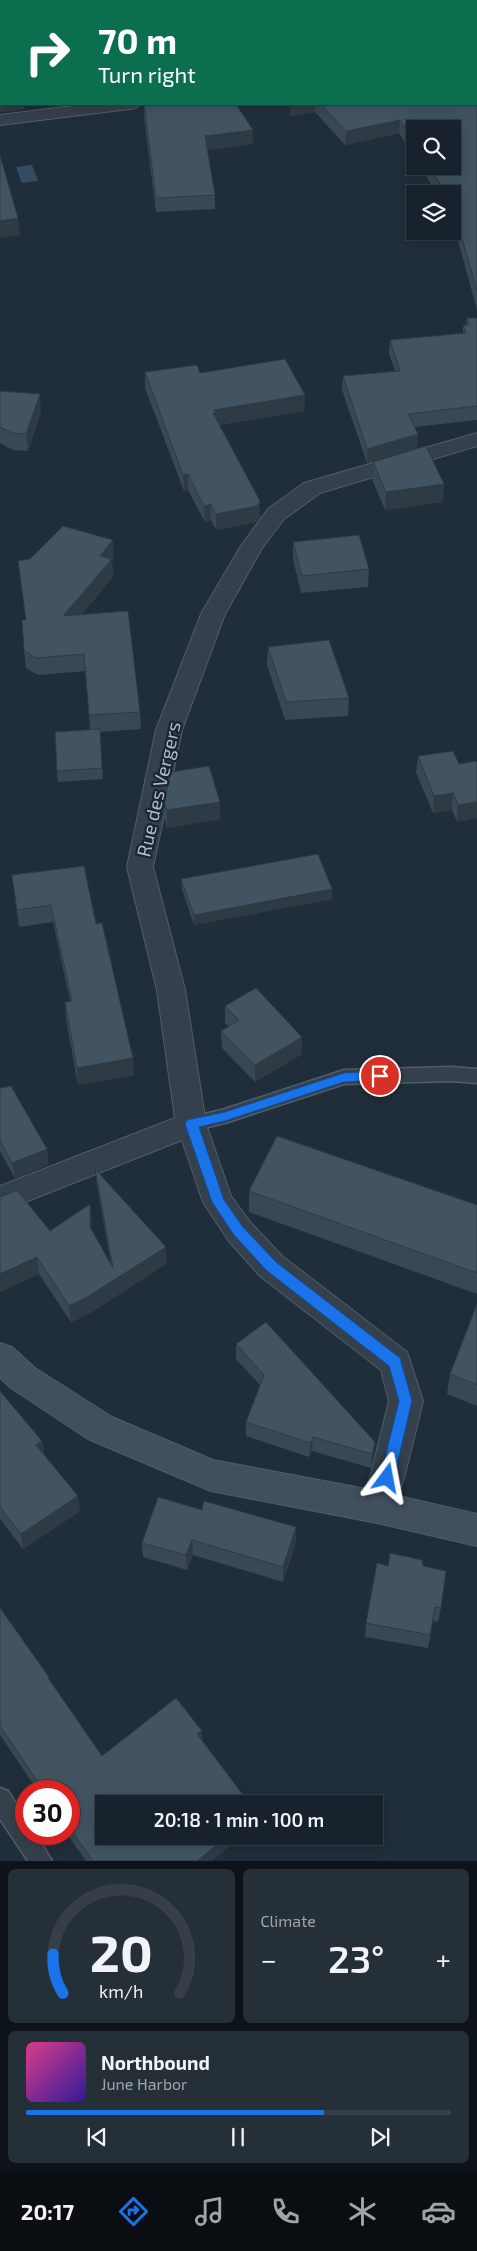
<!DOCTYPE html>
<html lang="en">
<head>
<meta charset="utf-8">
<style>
  body { margin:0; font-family:"Exo 2",sans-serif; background:#252f38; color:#f1f3f6; height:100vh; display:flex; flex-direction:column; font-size:19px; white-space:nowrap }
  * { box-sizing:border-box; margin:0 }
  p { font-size:16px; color:#9fa4a9 }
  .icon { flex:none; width:28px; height:28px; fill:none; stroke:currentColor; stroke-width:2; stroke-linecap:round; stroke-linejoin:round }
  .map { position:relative; height:1861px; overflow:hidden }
  .sheet { display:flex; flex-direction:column; gap:8px; padding:8px; background:#0d1318; flex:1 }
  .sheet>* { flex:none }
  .top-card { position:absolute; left:0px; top:0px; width:478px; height:105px; box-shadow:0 2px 12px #0003,0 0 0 1px #363f48; background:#0b6e4f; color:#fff; overflow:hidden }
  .fabs { position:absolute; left:406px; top:120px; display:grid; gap:10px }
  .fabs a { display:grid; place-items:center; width:55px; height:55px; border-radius:0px; background:#18222c; box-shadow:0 2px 12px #0003,0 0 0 1px #363f48; font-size:25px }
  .speed { position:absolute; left:15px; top:1780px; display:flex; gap:10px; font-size:25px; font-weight:700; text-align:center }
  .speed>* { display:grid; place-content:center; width:65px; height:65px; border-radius:50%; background:#18222c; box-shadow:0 2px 12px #0003,0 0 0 1px #363f48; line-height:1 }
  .speed .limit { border:8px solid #d22; background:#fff; color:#111 }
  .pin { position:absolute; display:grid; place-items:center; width:42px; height:42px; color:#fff; margin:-21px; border:2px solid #fff; border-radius:50%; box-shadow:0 1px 5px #0007 }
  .me { position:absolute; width:55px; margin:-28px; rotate:13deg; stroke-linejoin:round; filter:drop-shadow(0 0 4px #0008) }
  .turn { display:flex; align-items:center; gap:18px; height:105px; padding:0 15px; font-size:22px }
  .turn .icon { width:65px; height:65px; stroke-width:2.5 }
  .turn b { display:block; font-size:35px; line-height:42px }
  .big { font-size:38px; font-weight:600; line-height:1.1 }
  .sheet .card { flex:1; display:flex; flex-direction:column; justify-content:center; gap:8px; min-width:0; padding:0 18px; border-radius:8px; background:#252f38 }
  .sheet .dial { align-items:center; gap:0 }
  .dial svg { height:130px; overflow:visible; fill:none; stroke:#363f48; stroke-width:7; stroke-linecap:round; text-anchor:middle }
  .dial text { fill:#f1f3f6; stroke:none }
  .song { display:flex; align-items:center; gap:15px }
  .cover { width:60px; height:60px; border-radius:8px; background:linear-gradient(135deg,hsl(330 70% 55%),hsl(250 70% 35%)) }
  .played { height:5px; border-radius:2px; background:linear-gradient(90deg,#1a73e8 70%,#363f48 70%) }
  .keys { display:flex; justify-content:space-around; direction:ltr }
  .heat { display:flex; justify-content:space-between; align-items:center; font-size:28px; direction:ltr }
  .sheet .tiles { flex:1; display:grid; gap:8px; grid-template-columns:1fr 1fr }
  .card:last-child { grid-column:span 2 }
  .trip { position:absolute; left:95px; top:1795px; width:288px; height:50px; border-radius:0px; background:#18222c; box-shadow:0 2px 12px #0003,0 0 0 1px #363f48; font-weight:600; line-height:50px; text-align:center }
  .tab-bar { display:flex; height:80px; justify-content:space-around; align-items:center; background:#0a0e12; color:#9fa4a9 }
  .tab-bar .icon { width:35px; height:35px }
  .tab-bar .current { color:#1a73e8 }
  .tab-bar b { font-size:22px; color:#f1f3f6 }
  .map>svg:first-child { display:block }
</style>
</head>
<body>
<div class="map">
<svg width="477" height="1861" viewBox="0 0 477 1861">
  <rect width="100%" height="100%" fill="#202e3b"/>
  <path fill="#223b3c" d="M 77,0 L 275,0 L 76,1 Z"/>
  <path fill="#324c63" d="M 32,165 L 38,181 L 22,183 L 16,167 Z"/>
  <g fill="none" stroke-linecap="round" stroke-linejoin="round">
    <defs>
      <path id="service" d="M 285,0 L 295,0 L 295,1 L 285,1 Z
        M 451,1067 L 477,1069 L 477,1083 L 451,1081 L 344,1084 L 225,1123 L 191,1131 L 185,1129 L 182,1124 L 185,1119 L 225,1109 L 344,1070 Z
        M 0,1788 L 8,1791 L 26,1819 L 26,1834 L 36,1834 L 52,1861 L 28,1861 L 0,1819 Z"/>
      <path id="minor" d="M 477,433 L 477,446 L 320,493 L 284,519 L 262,548 L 225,614 L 182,730 L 153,867 L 185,990 L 206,1124 L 231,1196 L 250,1222 L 282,1256 L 407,1352 L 423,1401 L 404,1478 L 389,1518 L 377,1523 L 365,1518 L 360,1507 L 370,1478 L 389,1401 L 381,1370 L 260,1276 L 228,1240 L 203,1202 L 182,1140 L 0,1212 L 0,1186 L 175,1118 L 157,990 L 127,867 L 156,730 L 201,614 L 241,546 L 268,509 L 304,483 Z"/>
      <path id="tertiary" d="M 89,104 L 139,104 L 136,108 L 130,109 L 0,125 L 0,115 Z"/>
      <path id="secondary" d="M 0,1343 L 12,1347 L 35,1368 L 112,1417 L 213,1460 L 377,1491 L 477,1514 L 477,1546 L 377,1523 L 211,1491 L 199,1486 L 88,1439 L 11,1388 L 0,1378 Z"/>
    </defs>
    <use href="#service" stroke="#515e68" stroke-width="3"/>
    <use href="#minor" stroke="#515e68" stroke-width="2"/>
    <use href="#tertiary" stroke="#515e68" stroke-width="2"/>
    <use href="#secondary" stroke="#515e68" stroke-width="2"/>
    <use href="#service" fill="#34404b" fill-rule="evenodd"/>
    <use href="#minor" fill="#34404b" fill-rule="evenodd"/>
    <use href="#tertiary" fill="#34404b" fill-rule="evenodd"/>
    <use href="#secondary" fill="#414f5e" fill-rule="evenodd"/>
  </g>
  <path fill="#394854" d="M 477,0 L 477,310 L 452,219 L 452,194 L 437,194 L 420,166 L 452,166 L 415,129 L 415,159 L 399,133 L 345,145 L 315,112 L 290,116 L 290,104 L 476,104 Z
    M 0,31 L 24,109 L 0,112 Z
    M 144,104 L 253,130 L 253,144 L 207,150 L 215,195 L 215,209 L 156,212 L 144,117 Z
    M 467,318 L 477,318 L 477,420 L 415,427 L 417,448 L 367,463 L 342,390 L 343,376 L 395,371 L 389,354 L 390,340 L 463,334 L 463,325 L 466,325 Z
    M 145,372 L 200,373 L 305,395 L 304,411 L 219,425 L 260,517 L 256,522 L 216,530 L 211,520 L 205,522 L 188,490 L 184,491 L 145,388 Z
    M 0,391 L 41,411 L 28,451 L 13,450 L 0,443 Z
    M 373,462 L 444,484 L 442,502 L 385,510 L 372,479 Z
    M 293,542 L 369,569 L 368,587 L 301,593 L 293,559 Z
    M 114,557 L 112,560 L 113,577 L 81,615 L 140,712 L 141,729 L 100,732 L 103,779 L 58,782 L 57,771 L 90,729 L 86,671 L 38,675 L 26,668 L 24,650 L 26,620 L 18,561 Z
    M 268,647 L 349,698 L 348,716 L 285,720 L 267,665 Z
    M 418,756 L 459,764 L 476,761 L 457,822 L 452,810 L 433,813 L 416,773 Z
    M 164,802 L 220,819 L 167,828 L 165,820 Z
    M 12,875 L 96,924 L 134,1075 L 78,1085 L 66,1019 L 65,1002 L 70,1001 L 53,922 L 19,927 Z
    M 181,879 L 332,899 L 194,925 L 182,889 Z
    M 225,1006 L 302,1054 L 255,1082 L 222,1048 L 221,1031 L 229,1027 L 225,1023 Z
    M 0,1088 L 47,1149 L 48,1165 L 15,1178 L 0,1151 Z
    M 95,1169 L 167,1263 L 89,1314 L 71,1322 L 39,1274 L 0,1292 L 50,1231 L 92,1221 L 92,1230 L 111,1264 L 97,1186 Z
    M 249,1191 L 477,1205 L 477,1294 L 249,1212 Z
    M 477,1304 L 477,1406 L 447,1394 L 450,1374 Z
    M 236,1344 L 375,1442 L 373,1456 L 371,1468 L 312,1451 L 309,1457 L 246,1436 L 246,1422 L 260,1385 L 236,1359 Z
    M 0,1391 L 44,1454 L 80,1511 L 23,1549 L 0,1519 Z
    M 202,1510 L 296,1527 L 296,1542 L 283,1582 L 193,1555 L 187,1570 L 143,1557 L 142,1543 Z
    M 388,1566 L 423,1566 L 441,1608 L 438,1622 L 433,1621 L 428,1648 L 365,1637 L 366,1623 Z
    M 0,1608 L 49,1677 L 50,1681 L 102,1756 L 202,1731 L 212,1861 L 86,1861 L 67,1834 L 69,1834 L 69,1791 L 38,1791 L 0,1735 Z"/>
  <path fill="#2e3b45" d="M 0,95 L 1,95 L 1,104 L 24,104 L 24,109 L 0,112 Z
    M 290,104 L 315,104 L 315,112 L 290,116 Z
    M 400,120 L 399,133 L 345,145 L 346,131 Z
    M 253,130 L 253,144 L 205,150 L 205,136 Z
    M 18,218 L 20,235 L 0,238 L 0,221 Z
    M 40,394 L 41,411 L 28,451 L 26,434 Z
    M 305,395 L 304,411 L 216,425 L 213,413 L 214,410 Z
    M 418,434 L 417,448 L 367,463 L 367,449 Z
    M 188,474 L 188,490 L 184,491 L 183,475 Z
    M 444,484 L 442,502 L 385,510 L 386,492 Z
    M 260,501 L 260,517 L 256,522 L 216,530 L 216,514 Z
    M 211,504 L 211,520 L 205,522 L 204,506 Z
    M 113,540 L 114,557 L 112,560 L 113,577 L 65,634 L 63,616 L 100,556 Z
    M 453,793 L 452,810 L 433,813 L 434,796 Z
    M 220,802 L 220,819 L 167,828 L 167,810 Z
    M 477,802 L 477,818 L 457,822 L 458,805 Z
    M 332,889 L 332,899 L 194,925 L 194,915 Z
    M 302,1037 L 302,1054 L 255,1082 L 255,1065 Z
    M 133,1058 L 134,1075 L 78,1085 L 77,1068 Z
    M 47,1149 L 48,1165 L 15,1178 L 12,1163 Z
    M 90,1204 L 92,1221 L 92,1244 L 90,1227 Z
    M 166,1247 L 167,1263 L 89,1314 L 71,1322 L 69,1306 Z
    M 37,1257 L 39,1274 L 0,1292 L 0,1274 Z
    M 313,1437 L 312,1451 L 309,1457 L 310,1443 Z
    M 42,1441 L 45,1456 L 36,1445 Z
    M 375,1442 L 373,1456 L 371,1468 L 372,1454 Z
    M 78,1496 L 80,1511 L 23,1549 L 21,1534 Z
    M 296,1527 L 296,1542 L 283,1582 L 283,1567 Z
    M 192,1540 L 193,1555 L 187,1570 L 186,1555 Z
    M 202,1731 L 202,1743 L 197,1734 Z
    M 228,1836 L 243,1836 L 212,1861 L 197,1861 Z"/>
  <path fill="#425462" stroke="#2e3b45" d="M 305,0 L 343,0 L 346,1 L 306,1 Z
    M 387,0 L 477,0 L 477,291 L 452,203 L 452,194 L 446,194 L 429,166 L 452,166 L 452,129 L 415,129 L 415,144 L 400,120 L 346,131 L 320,104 L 476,104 L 476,1 L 386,1 Z
    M 0,31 L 1,34 L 1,53 L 0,52 Z
    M 1,57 L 1,95 L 0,95 L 0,65 L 1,65 Z
    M 144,104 L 236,104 L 253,130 L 205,136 L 215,195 L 156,198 Z
    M 0,155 L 18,218 L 0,221 Z
    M 467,318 L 477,318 L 477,406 L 408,414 L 418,434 L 367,449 L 343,376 L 400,371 L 390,340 L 466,333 L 463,325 L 469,325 Z
    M 285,359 L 305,395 L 214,410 L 216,413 L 213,413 L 260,501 L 257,506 L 216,514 L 211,504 L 204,506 L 188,474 L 183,475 L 145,372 L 197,365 L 200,373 Z
    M 0,391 L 40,394 L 26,434 L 12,433 L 0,427 Z
    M 426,446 L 444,484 L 386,492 L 373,462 Z
    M 63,526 L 113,540 L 100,556 L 112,559 L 63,616 L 128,611 L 140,712 L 89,715 L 84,654 L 36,658 L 24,650 L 22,620 L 26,620 L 18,561 L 30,559 Z
    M 359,535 L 369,569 L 302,576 L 293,542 Z
    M 329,640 L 349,698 L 286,702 L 268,647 Z
    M 100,729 L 102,768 L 57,771 L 55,732 Z
    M 453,751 L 459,764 L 476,761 L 477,762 L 477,802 L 458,805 L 453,793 L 434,796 L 418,756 Z
    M 209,766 L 220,802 L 167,810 L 164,802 L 171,772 Z
    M 318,854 L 332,889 L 194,915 L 181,879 Z
    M 84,866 L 96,924 L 102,923 L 133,1058 L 77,1068 L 65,1002 L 72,1001 L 51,905 L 17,910 L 12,875 Z
    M 256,988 L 302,1037 L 255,1065 L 221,1031 L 239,1020 L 225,1006 Z
    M 11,1086 L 47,1149 L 12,1163 L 0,1140 L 0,1088 Z
    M 277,1136 L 477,1205 L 477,1273 L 249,1191 Z
    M 95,1169 L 166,1247 L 87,1297 L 69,1306 L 37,1257 L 0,1274 L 0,1197 L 17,1190 L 50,1231 L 90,1204 L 90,1227 L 113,1268 Z
    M 477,1304 L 477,1385 L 450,1374 Z
    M 266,1322 L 375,1442 L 372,1454 L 313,1437 L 310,1443 L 246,1422 L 264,1375 L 236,1344 Z
    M 0,1391 L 42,1441 L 36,1445 L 78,1496 L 21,1534 L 0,1507 Z
    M 158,1497 L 202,1510 L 204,1501 L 296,1527 L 283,1567 L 192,1540 L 186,1555 L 142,1543 Z
    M 390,1553 L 422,1560 L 423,1566 L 446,1571 L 441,1608 L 435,1607 L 430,1635 L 366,1623 L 377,1563 L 388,1566 Z
    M 0,1608 L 49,1677 L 48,1678 L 102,1756 L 176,1698 L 202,1731 L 197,1734 L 250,1804 L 104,1804 L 104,1836 L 228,1836 L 197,1861 L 93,1861 L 69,1827 L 69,1791 L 44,1791 L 0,1726 Z"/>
  <path fill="#1a73e8" stroke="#114b97" d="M 380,1071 L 386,1076 L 384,1080 L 344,1082 L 225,1121 L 199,1127 L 224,1200 L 243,1227 L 276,1262 L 400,1358 L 412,1401 L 394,1478 L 392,1483 L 387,1485 L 382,1483 L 380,1478 L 399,1401 L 389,1366 L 266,1270 L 234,1235 L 212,1202 L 185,1124 L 187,1120 L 191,1119 L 225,1112 L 344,1073 Z"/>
  <g text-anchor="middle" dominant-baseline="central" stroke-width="4.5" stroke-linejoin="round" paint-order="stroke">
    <g font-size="19" fill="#aebbc7" stroke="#19252f">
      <text transform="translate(158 789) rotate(-77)">Rue des Vergers</text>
    </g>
  </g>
</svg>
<div class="fabs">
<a><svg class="icon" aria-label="search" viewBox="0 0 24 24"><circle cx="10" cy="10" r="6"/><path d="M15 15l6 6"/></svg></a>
<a><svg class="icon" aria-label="layers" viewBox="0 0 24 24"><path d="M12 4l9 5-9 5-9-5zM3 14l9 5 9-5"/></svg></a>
</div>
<div class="speed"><div class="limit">30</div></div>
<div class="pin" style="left:380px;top:1076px;background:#d93025"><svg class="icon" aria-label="arrive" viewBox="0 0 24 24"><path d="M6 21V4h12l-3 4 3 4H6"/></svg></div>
<svg class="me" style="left:387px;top:1478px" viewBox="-20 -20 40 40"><path d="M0-17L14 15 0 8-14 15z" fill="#1a73e8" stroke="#fff" stroke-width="4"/></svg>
<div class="trip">20:18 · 1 min · 100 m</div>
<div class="top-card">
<div class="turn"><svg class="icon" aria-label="right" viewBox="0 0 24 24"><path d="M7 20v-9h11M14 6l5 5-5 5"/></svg><div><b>70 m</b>Turn right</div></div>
</div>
</div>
<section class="sheet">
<div class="tiles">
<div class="card dial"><svg viewBox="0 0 100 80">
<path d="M14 69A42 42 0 1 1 86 69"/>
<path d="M14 69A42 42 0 0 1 8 45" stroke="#1a73e8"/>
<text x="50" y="56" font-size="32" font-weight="700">20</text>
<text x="50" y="72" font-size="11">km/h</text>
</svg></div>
<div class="card"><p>Climate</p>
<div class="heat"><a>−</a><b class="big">23°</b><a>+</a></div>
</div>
<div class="card">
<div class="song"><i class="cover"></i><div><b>Northbound</b><p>June Harbor</p></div></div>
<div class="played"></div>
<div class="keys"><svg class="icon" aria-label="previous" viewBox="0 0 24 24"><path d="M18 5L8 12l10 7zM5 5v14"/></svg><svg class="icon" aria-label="pause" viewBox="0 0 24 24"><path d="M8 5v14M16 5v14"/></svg><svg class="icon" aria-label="next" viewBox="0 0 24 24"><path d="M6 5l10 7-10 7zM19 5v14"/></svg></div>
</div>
</div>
</section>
<nav class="tab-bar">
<b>20:17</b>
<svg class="icon current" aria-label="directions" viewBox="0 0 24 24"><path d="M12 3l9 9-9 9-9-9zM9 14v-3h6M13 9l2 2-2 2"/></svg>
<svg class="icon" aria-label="music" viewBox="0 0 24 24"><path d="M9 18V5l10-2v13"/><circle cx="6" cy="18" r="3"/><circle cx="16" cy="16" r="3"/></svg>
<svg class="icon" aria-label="phone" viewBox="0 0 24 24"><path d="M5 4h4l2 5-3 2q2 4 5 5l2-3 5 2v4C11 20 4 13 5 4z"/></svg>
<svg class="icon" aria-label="climate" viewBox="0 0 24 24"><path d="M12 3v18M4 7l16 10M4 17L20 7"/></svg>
<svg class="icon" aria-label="car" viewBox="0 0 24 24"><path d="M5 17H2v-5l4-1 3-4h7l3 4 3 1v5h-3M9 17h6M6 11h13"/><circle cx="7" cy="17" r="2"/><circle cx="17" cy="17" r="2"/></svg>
</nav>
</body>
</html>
